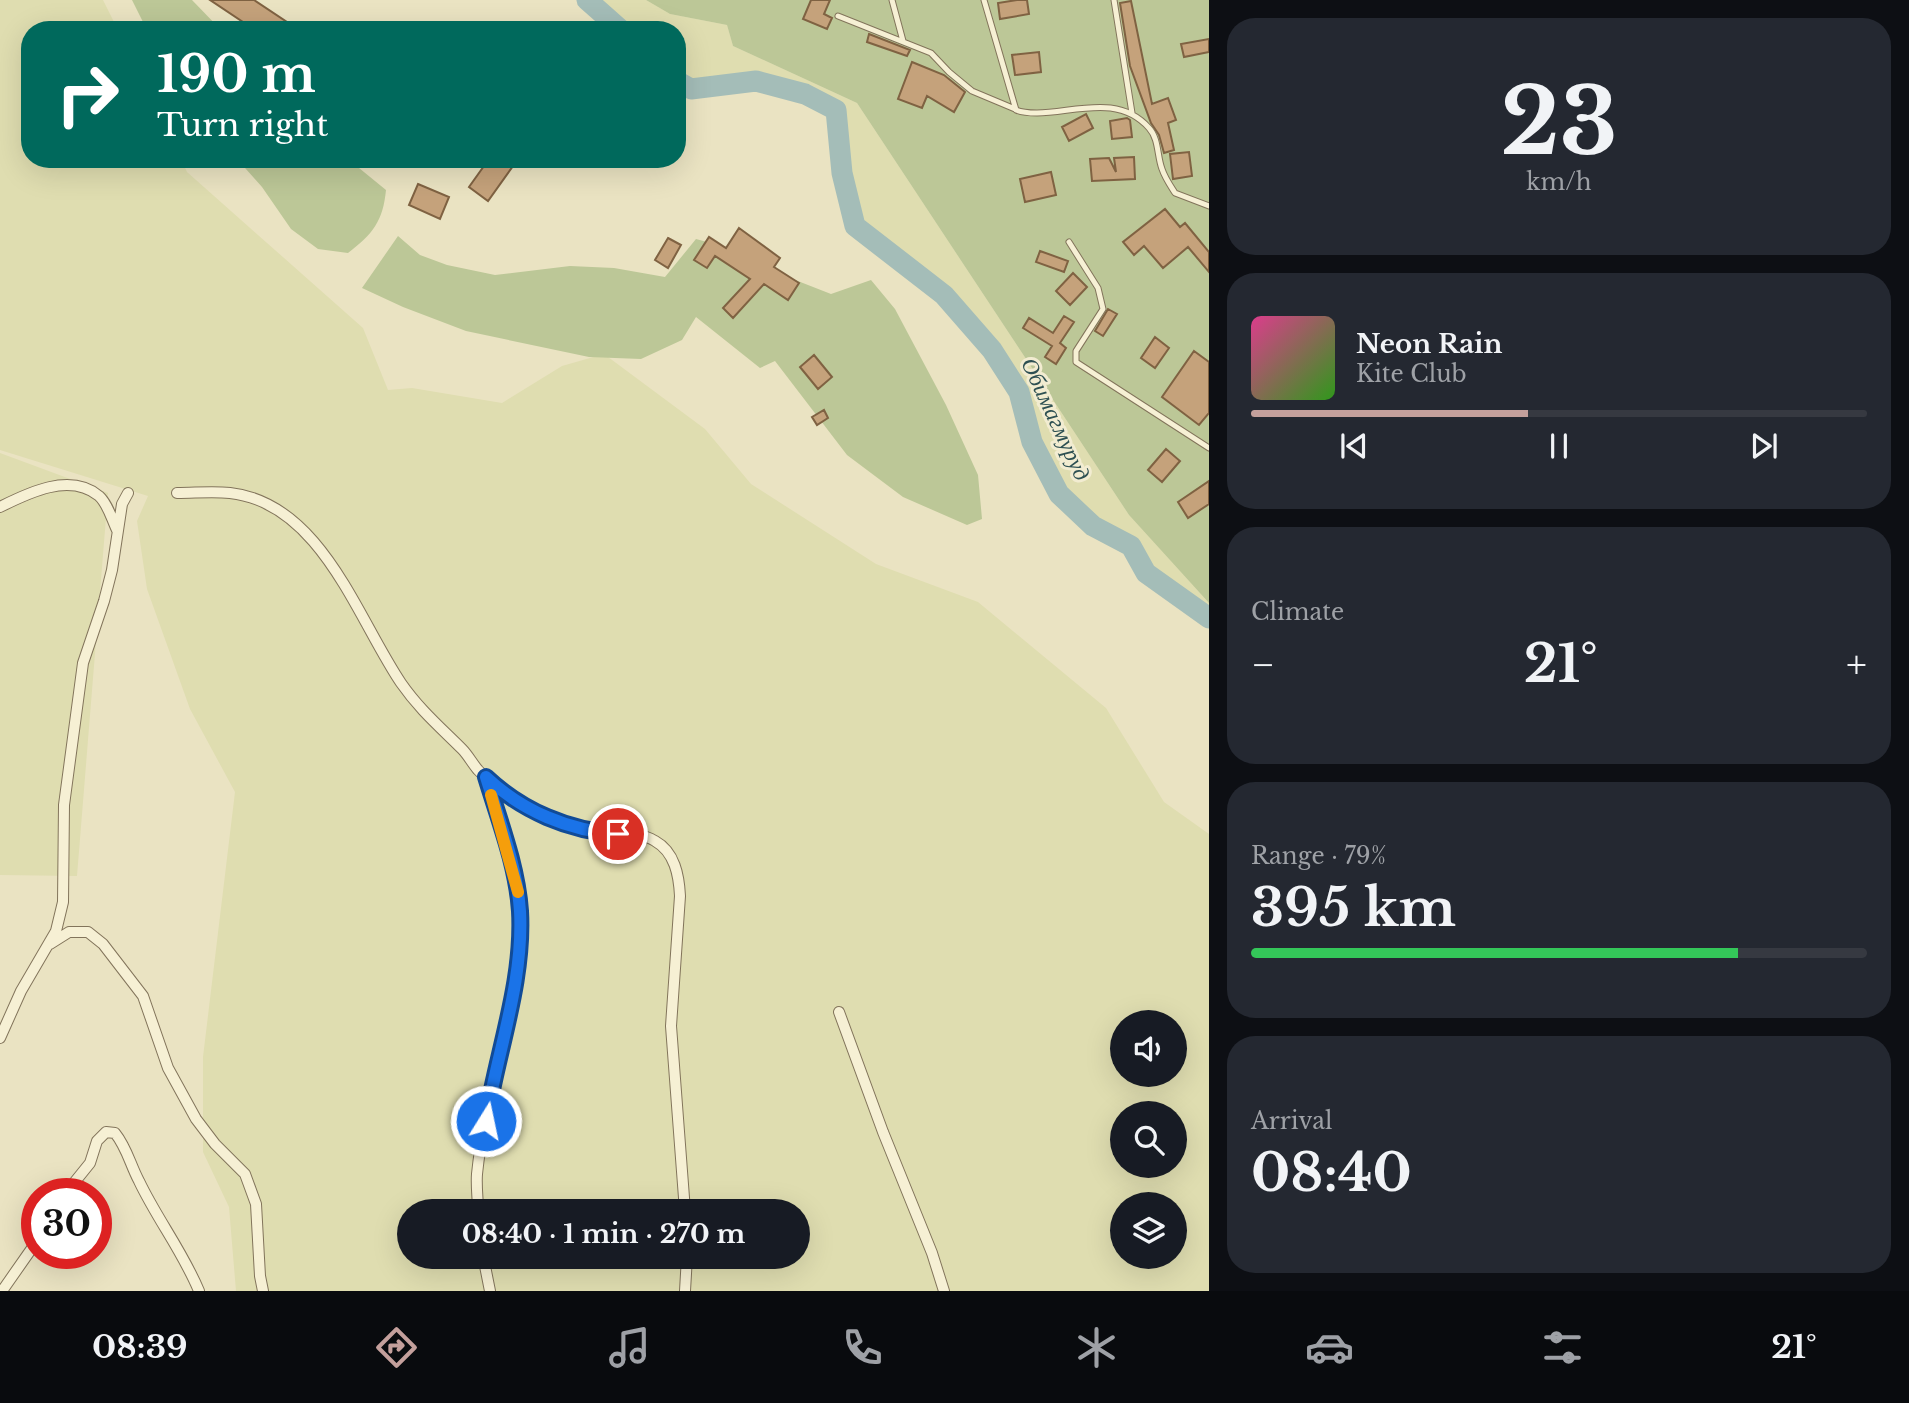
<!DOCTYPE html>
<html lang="en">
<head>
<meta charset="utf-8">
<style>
  body { margin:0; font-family:"Libre Baskerville",serif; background:#242831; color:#f1f3f6; height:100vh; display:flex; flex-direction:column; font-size:26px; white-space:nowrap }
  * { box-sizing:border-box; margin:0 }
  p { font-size:23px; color:#9ea1a6 }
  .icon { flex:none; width:38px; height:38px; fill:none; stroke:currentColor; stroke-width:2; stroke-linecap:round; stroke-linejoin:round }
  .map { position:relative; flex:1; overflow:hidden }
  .sheet { display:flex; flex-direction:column; gap:18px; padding:18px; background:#0d0f14; width:700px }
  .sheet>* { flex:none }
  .hud { position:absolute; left:21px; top:21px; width:665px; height:147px; border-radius:28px; box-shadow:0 7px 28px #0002; background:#00695c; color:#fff; overflow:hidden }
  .buttons { position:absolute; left:1110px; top:1010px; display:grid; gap:14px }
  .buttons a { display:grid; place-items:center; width:77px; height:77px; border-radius:50%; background:#171b24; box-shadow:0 7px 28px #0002; font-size:35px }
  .speed { position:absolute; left:21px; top:1178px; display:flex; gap:14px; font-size:35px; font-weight:700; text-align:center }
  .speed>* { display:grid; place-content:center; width:91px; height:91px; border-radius:50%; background:#171b24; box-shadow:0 7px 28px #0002; line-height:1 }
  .speed .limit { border:10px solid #d22; background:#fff; color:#111 }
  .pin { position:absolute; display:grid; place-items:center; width:60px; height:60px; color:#fff; margin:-30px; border:4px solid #fff; border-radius:50%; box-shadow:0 2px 7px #0007 }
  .me { position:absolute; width:77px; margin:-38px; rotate:10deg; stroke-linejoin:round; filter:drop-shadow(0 0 5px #0008) }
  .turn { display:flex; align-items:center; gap:24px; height:147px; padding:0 21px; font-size:32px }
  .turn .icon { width:91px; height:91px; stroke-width:2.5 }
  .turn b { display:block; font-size:49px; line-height:60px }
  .big { font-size:52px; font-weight:700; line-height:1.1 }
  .sheet .card { flex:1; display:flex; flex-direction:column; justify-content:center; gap:10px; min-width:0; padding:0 24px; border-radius:28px; background:#242831 }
  .sheet .dial { align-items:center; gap:0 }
  .dial b { font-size:91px; line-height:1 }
  .song { display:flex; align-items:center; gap:21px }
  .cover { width:84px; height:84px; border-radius:10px; background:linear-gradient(135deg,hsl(330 70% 55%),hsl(110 70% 35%)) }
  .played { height:7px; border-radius:4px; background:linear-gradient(90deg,#c4a09c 45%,#363941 45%) }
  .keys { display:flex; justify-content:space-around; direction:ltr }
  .heat { display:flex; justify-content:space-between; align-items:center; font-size:38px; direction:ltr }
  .charge { height:10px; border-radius:5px; background:linear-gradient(90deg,#34c759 79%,#363941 0) }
  .trip { position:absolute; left:397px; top:1199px; width:413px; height:70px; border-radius:35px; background:#171b24; box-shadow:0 7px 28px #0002; font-weight:700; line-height:70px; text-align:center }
  .dock { display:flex; height:112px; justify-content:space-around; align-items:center; background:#090b0e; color:#9ea1a6 }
  .dock .icon { width:49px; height:49px }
  .dock .on { color:#c4a09c }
  .dock b { font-size:32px; color:#f1f3f6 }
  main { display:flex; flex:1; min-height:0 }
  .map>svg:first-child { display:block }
</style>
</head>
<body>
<main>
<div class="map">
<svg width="1209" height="1291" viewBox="0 0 1209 1291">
  <rect width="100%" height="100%" fill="#eae3c2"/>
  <path fill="#dfddb0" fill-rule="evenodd" d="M 0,0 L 103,0 L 118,30 L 30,30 L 30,159 L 181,159 L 187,172 L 363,328 L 388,390 L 412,388 L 502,403 L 562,366 L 604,354 L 705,429 L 751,484 L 876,564 L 978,602 L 1106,708 L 1164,802 L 1209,834 L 1209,1291 L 236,1291 L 229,1207 L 203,1152 L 203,1057 L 235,792 L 190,709 L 147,589 L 137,521 L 148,496 L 0,450 ZM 1122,1022 L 1174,1022 L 1174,1074 L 1122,1074 ZM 1122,1113 L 1174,1113 L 1174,1166 L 1122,1166 ZM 1122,1204 L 1174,1204 L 1174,1256 L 1122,1256 ZM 410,1211 L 798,1211 L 798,1256 L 410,1256 Z
    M 587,0 L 646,0 L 670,14 L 727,25 L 733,46 L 857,103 L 1129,515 L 1209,603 L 1209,618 L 1146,573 L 1131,546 L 1093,526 L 1059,494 L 1032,442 L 1019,392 L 992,350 L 944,295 L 855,226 L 842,173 L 836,110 L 805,94 L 756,81 L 691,89 L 677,81 L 677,30 L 621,30 Z
    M 0,453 L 108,493 L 77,876 L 0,875 Z"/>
  <path fill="#bcc797" d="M 132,0 L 192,0 L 221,30 L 147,30 Z
    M 646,0 L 1209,0 L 1209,603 L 1129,515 L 857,103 L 733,46 L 727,25 L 670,14 Z
    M 237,159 L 348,159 L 386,190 C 383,221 373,234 348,253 L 318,249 L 291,229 L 262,187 Z
    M 398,236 L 420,255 L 447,265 L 495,275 L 570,266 L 614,268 L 665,277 L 696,239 L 740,251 L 762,267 L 831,294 L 871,280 L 895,309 L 946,405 L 978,475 L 982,519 L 967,525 L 903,497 L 847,455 L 775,361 L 760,368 L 696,317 L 682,340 L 641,359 L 589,357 L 466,331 L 403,307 L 362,288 Z"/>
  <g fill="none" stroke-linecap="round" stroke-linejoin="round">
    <path stroke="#a4bdb8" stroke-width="21" d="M 587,0 L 621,30
      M 677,81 L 691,89 L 756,81 L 805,94 L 836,110 L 842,173 L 855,226 L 944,295 L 992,350 L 1019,392 L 1032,442 L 1059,494 L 1093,526 L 1131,546 L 1146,573 L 1209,618"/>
  </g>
  <path fill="#c5a27b" stroke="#7f6242" stroke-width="2" d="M 210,0 L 254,0 L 299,30 L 255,30 Z
    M 811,0 L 830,0 L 824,14 L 832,18 L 827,29 L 803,19 Z
    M 1017,0 L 1027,0 L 1029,14 L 1000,19 L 998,3 Z
    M 1131,1 L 1152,104 L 1168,98 L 1176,120 L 1168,123 L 1174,150 L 1164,153 L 1159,135 L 1151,123 L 1130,66 L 1120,3 Z
    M 869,34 L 910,50 L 907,56 L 867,42 Z
    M 1209,39 L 1209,52 L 1184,57 L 1181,44 Z
    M 1039,52 L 1041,72 L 1015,75 L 1012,55 Z
    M 912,62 L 944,75 L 965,92 L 954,112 L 927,96 L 922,108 L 898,99 Z
    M 1086,114 L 1093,128 L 1069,141 L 1062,127 Z
    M 1127,118 L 1130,120 L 1132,137 L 1112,139 L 1110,121 Z
    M 1189,152 L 1192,176 L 1173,179 L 1170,154 Z
    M 1134,157 L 1135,179 L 1092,181 L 1090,159 L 1109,158 L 1116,172 L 1114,158 Z
    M 489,159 L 518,159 L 488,201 L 469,187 Z
    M 1051,172 L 1056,195 L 1025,202 L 1020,179 Z
    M 418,184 L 449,197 L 440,219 L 409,205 Z
    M 1165,209 L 1180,227 L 1185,223 L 1209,252 L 1209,272 L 1188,247 L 1163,268 L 1144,246 L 1134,255 L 1123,242 Z
    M 739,228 L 780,258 L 774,267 L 799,283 L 788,300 L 764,284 L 733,318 L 723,308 L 750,279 L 715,256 L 707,268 L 694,260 L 709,237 L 726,248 Z
    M 668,238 L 681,245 L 668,268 L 655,260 Z
    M 1040,251 L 1068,261 L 1064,272 L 1036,262 Z
    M 1073,273 L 1087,287 L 1070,305 L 1056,291 Z
    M 1108,309 L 1117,314 L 1103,336 L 1095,331 Z
    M 1064,316 L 1074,322 L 1060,343 L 1066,348 L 1056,364 L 1045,357 L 1052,346 L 1023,328 L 1029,318 L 1053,333 Z
    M 1155,337 L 1169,348 L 1155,368 L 1141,358 Z
    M 1194,351 L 1209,362 L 1209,413 L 1199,425 L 1162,397 Z
    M 814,355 L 832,377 L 818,389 L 800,367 Z
    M 824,410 L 828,418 L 817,425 L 812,417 Z
    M 1166,449 L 1180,461 L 1162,482 L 1148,470 Z
    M 1209,481 L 1209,504 L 1188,518 L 1178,502 Z"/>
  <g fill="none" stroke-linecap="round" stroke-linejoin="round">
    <defs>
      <path id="lane" d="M 892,0 L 903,41
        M 984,0 L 1016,110 C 1023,113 1030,113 1037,113 C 1076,112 1119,94 1149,128 C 1159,139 1157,156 1162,169 C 1165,178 1170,185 1175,193 L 1209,206
        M 1114,0 L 1132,113
        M 838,16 L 931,53 L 949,72 L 972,91 L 1015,109
        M 1069,242 L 1098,288 L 1103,309 L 1076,351 L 1076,362 L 1209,448"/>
      <path id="street" d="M 177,493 C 195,493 213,491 230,493 C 321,503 357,618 401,683 C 419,709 440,727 462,749 C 468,755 472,763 478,770 C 508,802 551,823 593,832 C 613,836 637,830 655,841 C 675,852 679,876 680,896 L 671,1026 L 685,1211
        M 0,507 C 28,493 70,472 99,496 C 108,504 112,520 117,530
        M 50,944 L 69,932 L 88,932 L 103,944 L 143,996 L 168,1068 L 196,1119 L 215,1144 L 245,1174 L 256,1204 L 260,1276 L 263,1291
        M 839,1012 L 883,1132 L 932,1253 L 944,1291
        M 0,1038 L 21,991 L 56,931 L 63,902 L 64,805 L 83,663 L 104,601 L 112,570 L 122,504 L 128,493
        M 65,1194 L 90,1163 L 97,1141 L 106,1132 L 115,1133 C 127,1148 130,1164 139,1181 C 157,1219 183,1252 199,1291
        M 478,1211 C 478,1199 476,1186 477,1174 C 486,1086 520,1003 520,915 C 520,874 498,820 487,780
        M 483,1256 L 490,1291
        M 2,1291 L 37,1241
        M 685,1291 L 687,1256"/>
    </defs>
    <use href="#lane" stroke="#82745b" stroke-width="7"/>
    <use href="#street" stroke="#82745b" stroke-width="12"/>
    <use href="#lane" stroke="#f6f0d4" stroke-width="5"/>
    <use href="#street" stroke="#f6f0d4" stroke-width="10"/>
  </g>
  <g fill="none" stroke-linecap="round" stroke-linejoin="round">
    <defs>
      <path id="route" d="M 486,1121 C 497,1052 524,982 520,911 C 517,866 499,820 486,777 C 522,811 569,831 618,834"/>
    </defs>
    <use href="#route" stroke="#114b97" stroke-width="18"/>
    <use href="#route" stroke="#1a73e8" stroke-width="12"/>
    <path stroke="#f59e0b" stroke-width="12" d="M 491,795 L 518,892"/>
  </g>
  <g text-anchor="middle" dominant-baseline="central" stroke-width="6" stroke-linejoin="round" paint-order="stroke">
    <g font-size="23" font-style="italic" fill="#2e5052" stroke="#f2ecd1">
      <text transform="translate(1056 419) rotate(65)">Обимагмуруд</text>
    </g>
  </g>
</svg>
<div class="buttons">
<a><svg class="icon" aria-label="sound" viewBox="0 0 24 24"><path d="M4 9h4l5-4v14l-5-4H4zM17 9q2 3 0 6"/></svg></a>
<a><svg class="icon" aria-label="search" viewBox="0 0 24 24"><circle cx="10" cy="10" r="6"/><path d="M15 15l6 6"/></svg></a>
<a><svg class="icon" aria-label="layers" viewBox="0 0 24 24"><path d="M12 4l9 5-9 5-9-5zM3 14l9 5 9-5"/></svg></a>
</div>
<div class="speed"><div class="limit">30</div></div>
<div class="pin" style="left:618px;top:834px;background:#d93025"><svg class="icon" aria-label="arrive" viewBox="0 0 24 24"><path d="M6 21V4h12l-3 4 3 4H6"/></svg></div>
<svg class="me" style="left:486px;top:1121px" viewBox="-20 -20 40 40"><circle r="17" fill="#1a73e8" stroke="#fff" stroke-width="3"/><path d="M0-11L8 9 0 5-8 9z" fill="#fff"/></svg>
<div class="trip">08:40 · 1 min · 270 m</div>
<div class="hud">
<div class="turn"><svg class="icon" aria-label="right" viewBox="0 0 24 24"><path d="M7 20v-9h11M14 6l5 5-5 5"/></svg><div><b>190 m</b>Turn right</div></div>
</div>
</div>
<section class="sheet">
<div class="card dial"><b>23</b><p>km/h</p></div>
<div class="card">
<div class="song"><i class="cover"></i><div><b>Neon Rain</b><p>Kite Club</p></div></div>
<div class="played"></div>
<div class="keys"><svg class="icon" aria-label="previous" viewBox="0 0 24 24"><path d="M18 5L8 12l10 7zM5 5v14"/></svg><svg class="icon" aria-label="pause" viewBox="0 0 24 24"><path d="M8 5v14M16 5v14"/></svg><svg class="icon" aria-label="next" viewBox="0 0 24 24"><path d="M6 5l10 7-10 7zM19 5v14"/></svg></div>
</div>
<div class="card"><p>Climate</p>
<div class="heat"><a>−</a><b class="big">21°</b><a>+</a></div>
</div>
<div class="card"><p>Range · 79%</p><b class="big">395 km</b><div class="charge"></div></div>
<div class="card"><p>Arrival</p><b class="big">08:40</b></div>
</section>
</main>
<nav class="dock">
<b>08:39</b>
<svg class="icon on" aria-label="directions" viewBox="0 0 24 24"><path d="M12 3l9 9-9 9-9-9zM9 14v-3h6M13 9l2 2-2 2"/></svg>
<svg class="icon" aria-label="music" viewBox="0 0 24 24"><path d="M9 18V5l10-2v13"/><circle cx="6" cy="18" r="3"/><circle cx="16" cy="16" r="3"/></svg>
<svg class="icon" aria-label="phone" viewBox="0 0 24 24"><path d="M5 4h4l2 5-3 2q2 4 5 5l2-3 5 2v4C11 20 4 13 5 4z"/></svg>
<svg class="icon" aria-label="climate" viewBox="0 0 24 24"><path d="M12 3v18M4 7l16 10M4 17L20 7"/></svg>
<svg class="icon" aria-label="car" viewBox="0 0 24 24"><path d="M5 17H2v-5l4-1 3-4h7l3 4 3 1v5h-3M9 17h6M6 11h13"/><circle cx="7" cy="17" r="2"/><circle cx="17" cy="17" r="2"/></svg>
<svg class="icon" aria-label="filters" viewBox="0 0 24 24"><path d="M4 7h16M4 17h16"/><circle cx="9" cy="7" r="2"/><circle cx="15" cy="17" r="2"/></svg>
<b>21°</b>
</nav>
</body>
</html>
